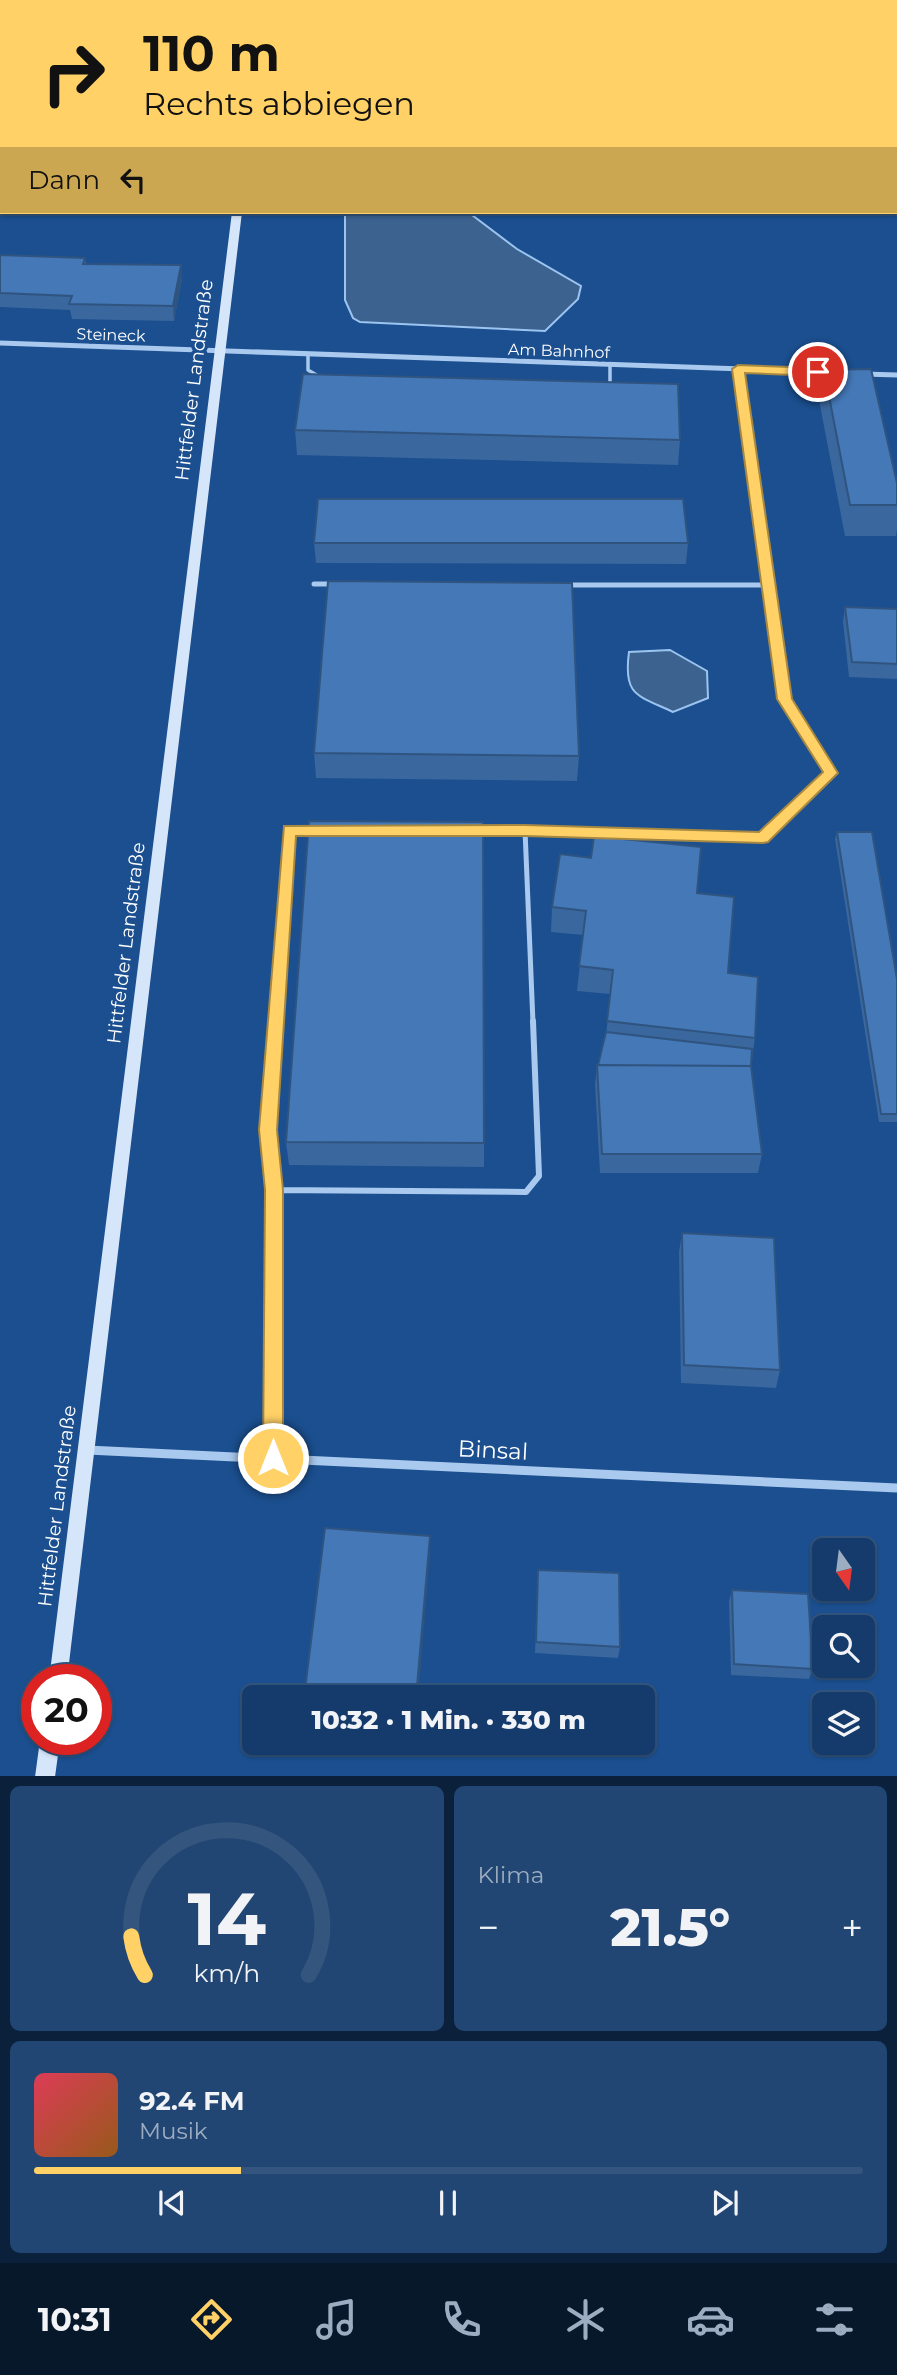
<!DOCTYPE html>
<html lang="de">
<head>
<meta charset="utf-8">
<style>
  body { margin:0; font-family:Montserrat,sans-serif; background:#214673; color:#f1f3f6; height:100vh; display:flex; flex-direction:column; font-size:26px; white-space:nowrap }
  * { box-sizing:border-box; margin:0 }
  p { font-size:23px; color:#9dadc1 }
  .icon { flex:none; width:38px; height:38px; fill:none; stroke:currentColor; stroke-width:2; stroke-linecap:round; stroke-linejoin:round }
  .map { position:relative; height:1776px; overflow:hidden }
  .details { display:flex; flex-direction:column; gap:10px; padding:10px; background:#0b203b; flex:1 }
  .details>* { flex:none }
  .guide { position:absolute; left:0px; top:0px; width:898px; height:214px; box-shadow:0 2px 5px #0004,0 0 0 2px #33557e; background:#ffd166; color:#111; overflow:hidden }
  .needle { width:46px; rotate:166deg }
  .buttons { position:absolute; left:812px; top:1538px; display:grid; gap:14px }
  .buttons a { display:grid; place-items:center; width:63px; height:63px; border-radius:10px; background:#143b6b; box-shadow:0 2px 5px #0004,0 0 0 2px #33557e; font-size:35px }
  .speed { position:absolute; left:21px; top:1664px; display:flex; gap:14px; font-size:35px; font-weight:700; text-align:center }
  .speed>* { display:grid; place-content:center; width:91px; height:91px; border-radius:50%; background:#143b6b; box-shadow:0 2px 5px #0004,0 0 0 2px #33557e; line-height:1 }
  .speed .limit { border:10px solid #d22; background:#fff; color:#111 }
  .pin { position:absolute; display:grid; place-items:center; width:60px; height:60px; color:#fff; margin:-30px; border:4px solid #fff; border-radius:50%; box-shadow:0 2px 7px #0007 }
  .me { position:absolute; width:77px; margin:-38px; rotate:0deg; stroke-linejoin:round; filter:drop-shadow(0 0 5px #0008) }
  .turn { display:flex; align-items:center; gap:24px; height:147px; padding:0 28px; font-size:32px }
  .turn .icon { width:91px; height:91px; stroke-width:2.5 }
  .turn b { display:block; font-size:49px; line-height:60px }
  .then { display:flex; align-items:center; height:66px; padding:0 28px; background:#0003; gap:14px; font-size:26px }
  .big { font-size:52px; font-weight:800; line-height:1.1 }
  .details .widget { flex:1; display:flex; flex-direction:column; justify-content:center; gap:10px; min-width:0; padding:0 24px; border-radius:10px; background:#214673 }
  .details .dial { align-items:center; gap:0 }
  .dial svg { height:182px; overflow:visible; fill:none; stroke:#33557e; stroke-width:7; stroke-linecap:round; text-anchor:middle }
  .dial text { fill:#f1f3f6; stroke:none }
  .song { display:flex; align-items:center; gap:21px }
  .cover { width:84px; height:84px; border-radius:10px; background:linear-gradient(135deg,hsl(350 70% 55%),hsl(30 70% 35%)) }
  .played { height:7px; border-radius:4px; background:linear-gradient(90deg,#ffd166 25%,#33557e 25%) }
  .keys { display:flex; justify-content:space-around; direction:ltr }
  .heat { display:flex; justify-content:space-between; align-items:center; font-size:38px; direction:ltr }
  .details .tiles { flex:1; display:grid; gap:10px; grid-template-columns:1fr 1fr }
  .widget:last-child { grid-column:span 2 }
  .trip { position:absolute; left:242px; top:1685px; width:413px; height:70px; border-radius:10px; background:#143b6b; box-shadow:0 2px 5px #0004,0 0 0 2px #33557e; font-weight:800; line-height:70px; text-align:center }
  .dock { display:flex; height:112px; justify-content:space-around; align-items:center; background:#08182b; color:#9dadc1 }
  .dock .icon { width:49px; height:49px }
  .dock .on { color:#ffd166 }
  .dock b { font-size:32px; color:#f1f3f6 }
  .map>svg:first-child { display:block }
</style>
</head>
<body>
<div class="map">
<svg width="897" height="1777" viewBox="0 0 897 1777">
  <rect width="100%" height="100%" fill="#1b4f8f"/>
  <path fill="#3c6290" stroke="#9cc4f0" stroke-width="2" d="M 345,212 L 468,212 L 517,249 L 581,286 L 578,299 L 545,331 L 360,322 L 353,318 L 345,300 Z
    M 670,650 L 707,671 L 708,698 L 673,712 C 637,695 623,696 629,652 Z"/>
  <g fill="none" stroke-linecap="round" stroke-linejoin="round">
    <path stroke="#a9c9ee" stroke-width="3.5" d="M 308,354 L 308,370 L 320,377
      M 610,365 L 610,386"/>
    <path stroke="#a9c9ee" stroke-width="5" d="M 314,584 L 335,584
      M 565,585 L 768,585
      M 479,830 L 763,838 L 831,773
      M 525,830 L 533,1023
      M 275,1023 L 289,830 L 315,830"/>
    <path stroke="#a9c9ee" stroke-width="6" d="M 274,1190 L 526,1192 L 539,1176 L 533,1021
      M 273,1458 L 274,1190 L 268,1130 L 276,1021"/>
    <path stroke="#a9c9ee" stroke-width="5" d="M 0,343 L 830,372
      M 738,369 L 749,445
      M 863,374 L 897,375"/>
    <path stroke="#a9c9ee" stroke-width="6" d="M 748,443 L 784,699 L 831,773"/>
    <path stroke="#a9c9ee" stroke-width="9" d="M 87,1450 L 897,1488"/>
    <path fill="#d6e6fa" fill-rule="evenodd" d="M 264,0 L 272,0 L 272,2 L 264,2 Z
      M 232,212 L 242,212 L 67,1680 L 49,1680 Z
      M 40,1740 L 60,1740 L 55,1777 L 35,1777 Z"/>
  </g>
  <path fill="#3a679d" d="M 0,0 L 45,0 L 45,2 L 2,2 L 2,28 L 0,28 Z
    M 496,0 L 897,0 L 897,84 L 896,84 L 896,2 L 496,2 Z
    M 0,38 L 2,38 L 2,74 L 0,74 Z
    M 0,255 L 85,258 L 86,264 L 182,279 L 174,321 L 72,319 L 70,310 L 0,307 Z
    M 824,370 L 897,483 L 897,529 L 896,536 L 845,536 L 819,400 Z
    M 295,430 L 680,440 L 678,465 L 297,455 Z
    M 314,543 L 688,543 L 686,564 L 316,563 Z
    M 845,607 L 897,609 L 897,679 L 849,677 L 843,622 Z
    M 314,753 L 579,756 L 577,781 L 316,778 Z
    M 837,832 L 897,979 L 897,1122 L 879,1122 L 835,839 Z
    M 697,893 L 755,1038 L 751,1066 L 762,1154 L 758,1173 L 600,1173 L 595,1084 L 597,1065 L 598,1065 L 606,1036 L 610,994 L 577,991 L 583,935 L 551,932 L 552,907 Z
    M 286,1142 L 484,1143 L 484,1167 L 289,1165 Z
    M 682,1233 L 780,1370 L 776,1388 L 681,1383 L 679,1252 Z
    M 538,1570 L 620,1647 L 618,1658 L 535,1653 Z
    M 732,1590 L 813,1669 L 809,1679 L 731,1675 L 729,1601 Z"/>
  <path fill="#305480" d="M 1,164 L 2,184 L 0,190 L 0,166 Z
    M 181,265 L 182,279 L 174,321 L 173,306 Z
    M 430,1536 L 430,1553 L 418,1698 L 416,1698 Z"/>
  <path fill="#4478b7" stroke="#305480" stroke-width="2" d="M 0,0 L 41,0 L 41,2 L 2,2 L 2,14 L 0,14 Z
    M 89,0 L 153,0 L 153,2 L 89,2 Z
    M 497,0 L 897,0 L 897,65 L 896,65 L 896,2 L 497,2 Z
    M 0,38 L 2,38 L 2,60 L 0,60 Z
    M 0,255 L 85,258 L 83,264 L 181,265 L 173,306 L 69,304 L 72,296 L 0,293 Z
    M 871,369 L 897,483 L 897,505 L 850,505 L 824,370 Z
    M 303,374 L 678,384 L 680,440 L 295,430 Z
    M 318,499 L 683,499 L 688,543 L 314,543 Z
    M 328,581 L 572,583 L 579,756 L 314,753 Z
    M 845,607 L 897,609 L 897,664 L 852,662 Z
    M 309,821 L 483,822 L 484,1143 L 286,1142 Z
    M 837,832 L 872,832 L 897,979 L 897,1114 L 881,1114 Z
    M 594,836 L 701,847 L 697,893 L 734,897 L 728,973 L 758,977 L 755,1038 L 607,1021 L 613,970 L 579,966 L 586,911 L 552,907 L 560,854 L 591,858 Z
    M 606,1032 L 752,1049 L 751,1066 L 598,1065 Z
    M 597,1065 L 751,1066 L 762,1154 L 602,1154 Z
    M 682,1233 L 774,1238 L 780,1370 L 684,1365 Z
    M 325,1528 L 430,1536 L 416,1698 L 304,1698 Z
    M 538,1570 L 619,1573 L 620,1647 L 536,1642 Z
    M 732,1590 L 808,1594 L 813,1669 L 734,1664 Z"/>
  <path fill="#ffd166" stroke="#a68842" stroke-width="2" d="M 738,365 L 818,368 L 824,372 L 818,376 L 745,373 L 792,699 L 838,773 L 768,842 L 763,843 L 525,836 L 296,836 L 277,1130 L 283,1190 L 283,1458 L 280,1465 L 273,1468 L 266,1465 L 263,1458 L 265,1190 L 259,1130 L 284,826 L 525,825 L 759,832 L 823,772 L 777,699 L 732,369 Z"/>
  <g text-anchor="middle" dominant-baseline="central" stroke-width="7" stroke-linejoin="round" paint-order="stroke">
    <g font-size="16" fill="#fff" stroke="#1b4f8f">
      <text transform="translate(111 335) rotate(2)">Steineck</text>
      <text transform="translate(559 351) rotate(2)">Am Bahnhof</text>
    </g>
    <g font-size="19" fill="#fff" stroke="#1b4f8f">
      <text transform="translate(194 380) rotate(-83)">Hittfelder Landstraße</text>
      <text transform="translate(126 943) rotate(-83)">Hittfelder Landstraße</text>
      <text transform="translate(57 1506) rotate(-83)">Hittfelder Landstraße</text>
    </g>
    <g font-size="23" fill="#fff" stroke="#1b4f8f">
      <text transform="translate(493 1450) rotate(3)">Binsal</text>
    </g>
  </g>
</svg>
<div class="buttons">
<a><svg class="needle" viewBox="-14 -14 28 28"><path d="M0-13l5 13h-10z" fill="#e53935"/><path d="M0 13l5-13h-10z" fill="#9dadc1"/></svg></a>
<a><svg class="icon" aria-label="search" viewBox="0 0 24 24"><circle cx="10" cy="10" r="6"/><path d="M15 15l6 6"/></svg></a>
<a><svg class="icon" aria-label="layers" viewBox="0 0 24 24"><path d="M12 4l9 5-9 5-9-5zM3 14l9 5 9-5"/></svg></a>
</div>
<div class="speed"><div class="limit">20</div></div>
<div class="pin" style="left:818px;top:372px;background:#d93025"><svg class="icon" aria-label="arrive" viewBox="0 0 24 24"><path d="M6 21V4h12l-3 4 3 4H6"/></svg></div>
<svg class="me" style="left:273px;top:1458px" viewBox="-20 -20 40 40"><circle r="17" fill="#ffd166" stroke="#fff" stroke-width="3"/><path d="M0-11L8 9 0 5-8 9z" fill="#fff"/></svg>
<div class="trip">10:32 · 1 Min. · 330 m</div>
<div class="guide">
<div class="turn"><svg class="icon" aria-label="right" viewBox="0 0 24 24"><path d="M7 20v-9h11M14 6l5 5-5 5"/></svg><div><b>110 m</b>Rechts abbiegen</div></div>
<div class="then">Dann<svg class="icon" aria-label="left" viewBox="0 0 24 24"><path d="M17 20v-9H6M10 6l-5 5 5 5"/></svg></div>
</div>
</div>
<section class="details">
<div class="tiles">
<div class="widget dial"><svg viewBox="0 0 100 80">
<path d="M14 69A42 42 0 1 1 86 69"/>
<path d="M14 69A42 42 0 0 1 8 52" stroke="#ffd166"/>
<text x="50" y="56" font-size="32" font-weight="700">14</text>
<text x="50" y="72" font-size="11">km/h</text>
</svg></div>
<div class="widget"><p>Klima</p>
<div class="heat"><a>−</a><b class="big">21.5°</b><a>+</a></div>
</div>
<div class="widget">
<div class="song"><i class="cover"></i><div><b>92.4 FM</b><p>Musik</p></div></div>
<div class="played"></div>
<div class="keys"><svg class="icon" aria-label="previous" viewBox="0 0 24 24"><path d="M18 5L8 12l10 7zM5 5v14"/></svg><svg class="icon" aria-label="pause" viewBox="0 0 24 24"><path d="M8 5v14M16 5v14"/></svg><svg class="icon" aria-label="next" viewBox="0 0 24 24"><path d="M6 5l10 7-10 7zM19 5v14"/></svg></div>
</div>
</div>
</section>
<nav class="dock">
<b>10:31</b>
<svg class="icon on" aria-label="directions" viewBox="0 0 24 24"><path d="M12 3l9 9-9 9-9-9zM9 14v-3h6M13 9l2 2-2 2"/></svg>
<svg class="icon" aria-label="music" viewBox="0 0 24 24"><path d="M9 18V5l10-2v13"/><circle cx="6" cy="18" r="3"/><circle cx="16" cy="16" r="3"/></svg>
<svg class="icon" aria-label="phone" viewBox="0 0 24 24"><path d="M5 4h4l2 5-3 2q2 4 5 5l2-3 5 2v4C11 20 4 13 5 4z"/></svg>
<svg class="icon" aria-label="climate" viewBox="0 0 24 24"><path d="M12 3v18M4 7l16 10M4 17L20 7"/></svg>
<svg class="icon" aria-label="car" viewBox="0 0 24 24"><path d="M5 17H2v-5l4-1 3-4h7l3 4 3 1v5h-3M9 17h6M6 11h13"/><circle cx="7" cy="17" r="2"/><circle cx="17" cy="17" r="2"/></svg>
<svg class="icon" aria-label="filters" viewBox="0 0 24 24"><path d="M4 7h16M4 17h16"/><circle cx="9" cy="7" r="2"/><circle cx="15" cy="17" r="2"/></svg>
</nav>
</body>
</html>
